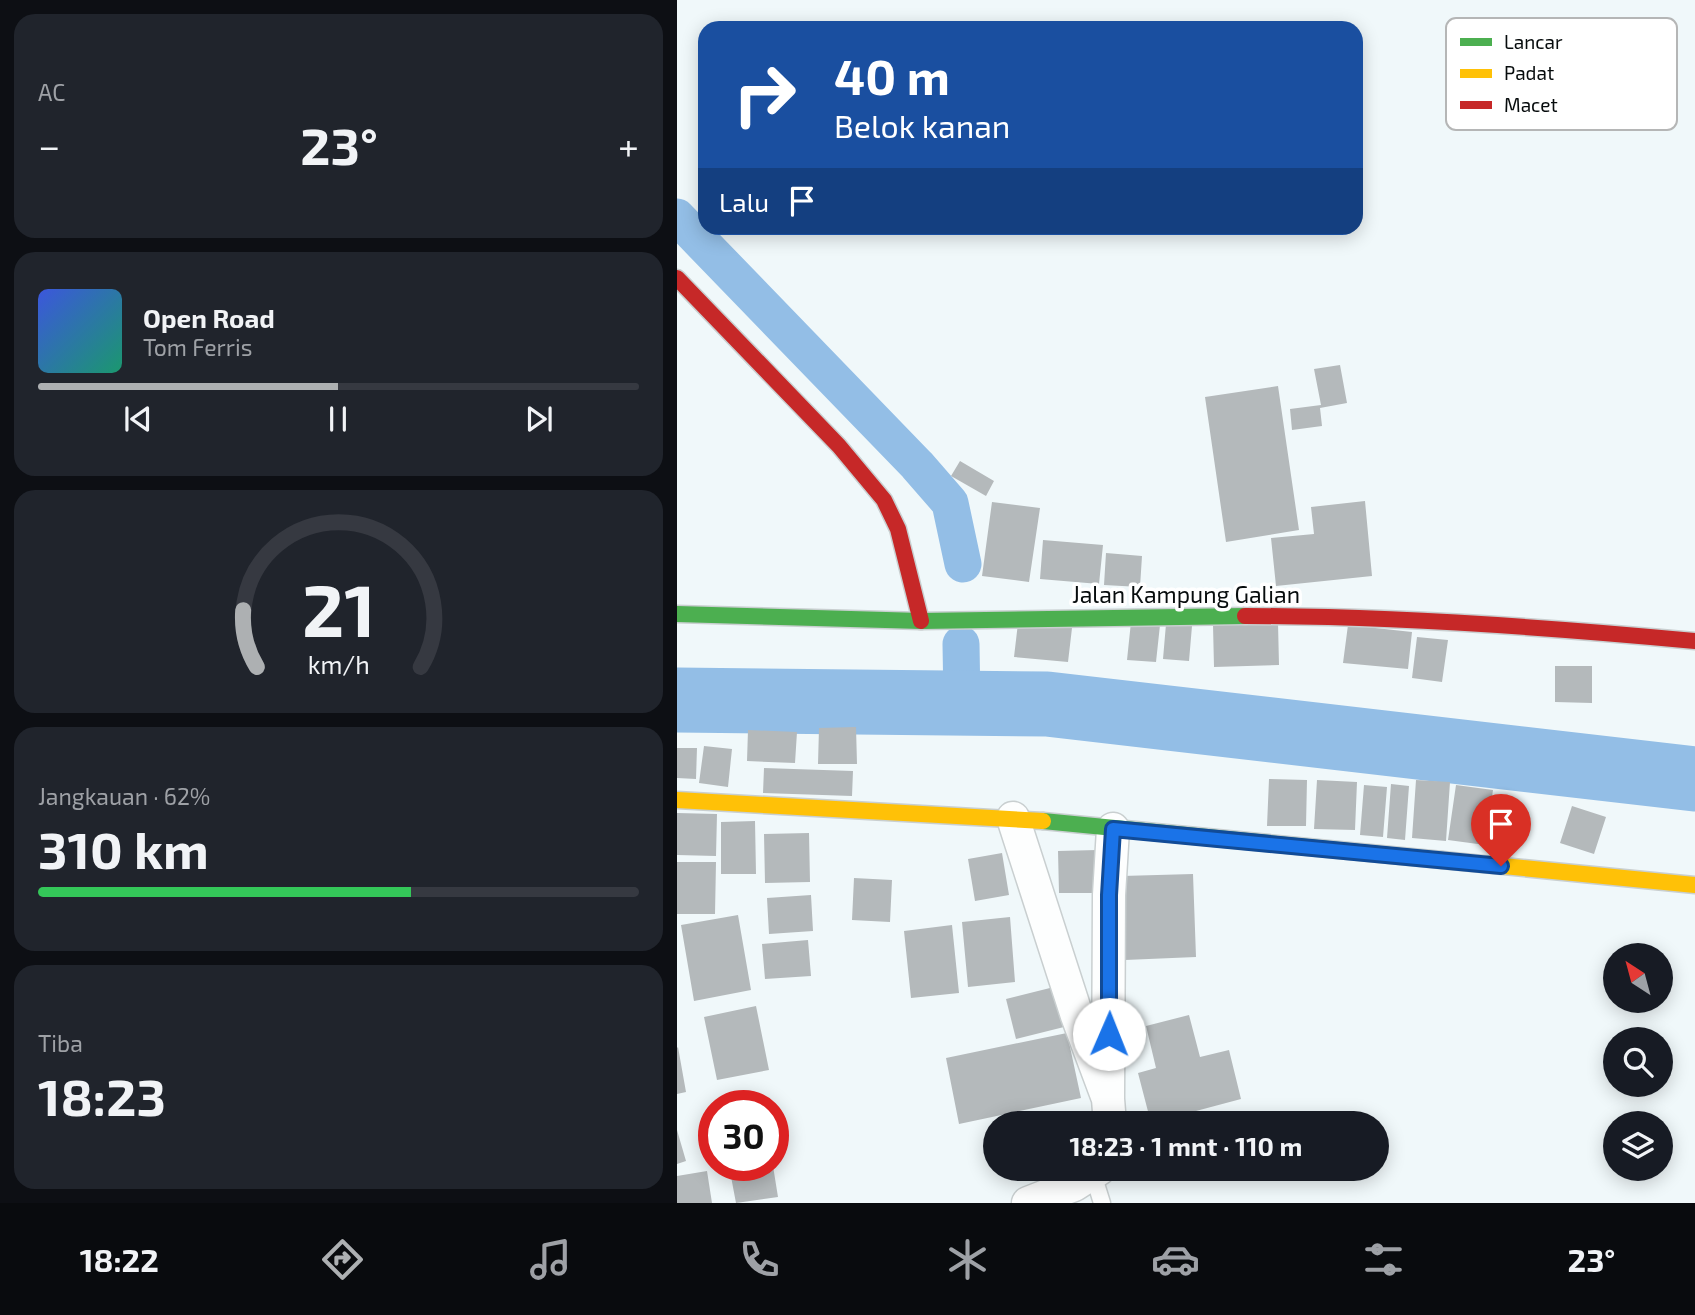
<!DOCTYPE html>
<html lang="id">
<head>
<meta charset="utf-8">
<style>
  body { margin:0; font-family:"Exo 2",sans-serif; background:#20242c; color:#f1f3f6; height:100vh; display:flex; flex-direction:column; font-size:26px; white-space:nowrap }
  * { box-sizing:border-box; margin:0 }
  p { font-size:23px; color:#9ea1a6 }
  .icon { flex:none; width:38px; height:38px; fill:none; stroke:currentColor; stroke-width:2; stroke-linecap:round; stroke-linejoin:round }
  .map { position:relative; flex:1; overflow:hidden }
  .sheet { display:flex; flex-direction:column; gap:14px; padding:14px; background:#0d0f14; width:677px }
  .sheet>* { flex:none }
  .top-card { position:absolute; left:21px; top:21px; width:665px; height:214px; border-radius:21px; box-shadow:0 4px 18px #0003; background:#1a4fa0; color:#fff; overflow:hidden }
  .needle { width:46px; rotate:324deg }
  .tools { position:absolute; left:926px; top:943px; display:grid; gap:14px }
  .tools a { display:grid; place-items:center; width:70px; height:70px; border-radius:50%; background:#171b24; box-shadow:0 4px 18px #0003; font-size:35px }
  .speed { position:absolute; left:21px; top:1090px; display:flex; gap:14px; font-size:35px; font-weight:700; text-align:center }
  .speed>* { display:grid; place-content:center; width:91px; height:91px; border-radius:50%; background:#171b24; box-shadow:0 4px 18px #0003; line-height:1 }
  .speed .limit { border:10px solid #d22; background:#fff; color:#111 }
  .pin { position:absolute; display:grid; place-items:center; width:60px; height:60px; color:#fff; margin:-72px -30px; border-radius:50% 50% 50% 0; rotate:-45deg; box-shadow:0 0 7px #0007 }
  .pin .icon { rotate:45deg }
  .me { position:absolute; width:77px; margin:-38px; rotate:1deg; stroke-linejoin:round; filter:drop-shadow(0 0 5px #0008) }
  .turn { display:flex; align-items:center; gap:24px; height:147px; padding:0 21px; font-size:32px }
  .turn .icon { width:91px; height:91px; stroke-width:2.5 }
  .turn b { display:block; font-size:49px; line-height:60px }
  .then { display:flex; align-items:center; height:66px; padding:0 21px; background:#0003; gap:14px; font-size:26px }
  .big { font-size:52px; font-weight:700; line-height:1.1 }
  .sheet .card { flex:1; display:flex; flex-direction:column; justify-content:center; gap:10px; min-width:0; padding:0 24px; border-radius:21px; background:#20242c }
  .sheet .dial { align-items:center; gap:0 }
  .dial svg { height:182px; overflow:visible; fill:none; stroke:#363941; stroke-width:7; stroke-linecap:round; text-anchor:middle }
  .dial text { fill:#f1f3f6; stroke:none }
  .song { display:flex; align-items:center; gap:21px }
  .cover { width:84px; height:84px; border-radius:10px; background:linear-gradient(135deg,hsl(230 70% 55%),hsl(160 70% 35%)) }
  .played { height:7px; border-radius:4px; background:linear-gradient(90deg,#adb0b2 50%,#363941 50%) }
  .keys { display:flex; justify-content:space-around; direction:ltr }
  .heat { display:flex; justify-content:space-between; align-items:center; font-size:38px; direction:ltr }
  .charge { height:10px; border-radius:5px; background:linear-gradient(90deg,#34c759 62%,#363941 0) }
  .trip { position:absolute; left:306px; top:1111px; width:406px; height:70px; border-radius:35px; background:#171b24; box-shadow:0 4px 18px #0003; font-weight:700; line-height:70px; text-align:center }
  .tabs { display:flex; height:112px; justify-content:space-around; align-items:center; background:#090b0e; color:#9ea1a6 }
  .tabs .icon { width:49px; height:49px }
  .tabs .current { color:#adb0b2 }
  .tabs b { font-size:32px; color:#f1f3f6 }
  main { display:flex; flex:1; min-height:0 }
  .map>svg:first-child { display:block }
</style>
</head>
<body>
<main>
<section class="sheet">
<div class="card"><p>AC</p>
<div class="heat"><a>−</a><b class="big">23°</b><a>+</a></div>
</div>
<div class="card">
<div class="song"><i class="cover"></i><div><b>Open Road</b><p>Tom Ferris</p></div></div>
<div class="played"></div>
<div class="keys"><svg class="icon" aria-label="previous" viewBox="0 0 24 24"><path d="M18 5L8 12l10 7zM5 5v14"/></svg><svg class="icon" aria-label="pause" viewBox="0 0 24 24"><path d="M8 5v14M16 5v14"/></svg><svg class="icon" aria-label="next" viewBox="0 0 24 24"><path d="M6 5l10 7-10 7zM19 5v14"/></svg></div>
</div>
<div class="card dial"><svg viewBox="0 0 100 80">
<path d="M14 69A42 42 0 1 1 86 69"/>
<path d="M14 69A42 42 0 0 1 8 44" stroke="#adb0b2"/>
<text x="50" y="56" font-size="32" font-weight="700">21</text>
<text x="50" y="72" font-size="11">km/h</text>
</svg></div>
<div class="card"><p>Jangkauan · 62%</p><b class="big">310 km</b><div class="charge"></div></div>
<div class="card"><p>Tiba</p><b class="big">18:23</b></div>
</section>
<div class="map">
<svg width="1018" height="1203" viewBox="0 0 1018 1203">
  <rect width="100%" height="100%" fill="#f0f8fa"/>
  <g fill="none" stroke-linecap="round" stroke-linejoin="round">
    <path stroke="#93bee6" stroke-width="37" d="M 0,217 L 240,465 L 273,503 L 286,564
      M 284,644 L 285,703"/>
    <path stroke="#93bee6" stroke-width="65" d="M 0,700 L 370,704 L 1018,779"/>
  </g>
  <path fill="#b4b9bb" d="M 663,365 L 670,403 L 643,408 L 645,426 L 615,430 L 613,409 L 644,405 L 637,369 Z
    M 601,386 L 622,530 L 549,542 L 528,397 Z
    M 283,461 L 317,481 L 309,496 L 274,476 Z
    M 688,501 L 695,576 L 599,586 L 594,538 L 637,534 L 634,507 Z
    M 315,502 L 363,508 L 352,582 L 305,576 Z
    M 366,540 L 426,545 L 422,584 L 363,579 Z
    M 429,553 L 465,556 L 463,587 L 427,585 Z
    M 454,622 L 483,625 L 479,662 L 450,660 Z
    M 341,623 L 395,628 L 391,662 L 337,657 Z
    M 601,623 L 602,665 L 537,667 L 536,625 Z
    M 489,624 L 515,626 L 512,661 L 486,659 Z
    M 671,625 L 735,632 L 731,669 L 666,663 Z
    M 740,637 L 771,640 L 765,682 L 735,678 Z
    M 878,666 L 915,666 L 915,703 L 878,702 Z
    M 179,727 L 180,764 L 141,764 L 142,728 Z
    M 71,730 L 120,732 L 118,763 L 70,761 Z
    M 27,746 L 55,749 L 51,787 L 22,783 Z
    M 0,748 L 20,748 L 19,779 L 0,778 Z
    M 87,768 L 176,771 L 175,796 L 86,793 Z
    M 592,779 L 630,780 L 629,826 L 590,826 Z
    M 640,780 L 680,782 L 678,830 L 637,829 Z
    M 739,780 L 773,782 L 769,841 L 735,838 Z
    M 714,784 L 732,786 L 728,840 L 710,838 Z
    M 687,785 L 710,787 L 706,837 L 683,835 Z
    M 779,785 L 816,790 L 808,845 L 771,840 Z
    M 895,806 L 929,817 L 917,854 L 883,843 Z
    M 0,813 L 40,814 L 39,856 L 0,855 Z
    M 78,821 L 79,874 L 44,874 L 44,822 Z
    M 132,833 L 133,882 L 88,883 L 87,834 Z
    M 420,850 L 421,893 L 382,893 L 381,851 Z
    M 325,853 L 332,895 L 298,901 L 291,859 Z
    M 0,862 L 39,862 L 38,914 L 0,914 Z
    M 516,874 L 519,957 L 448,960 L 445,876 Z
    M 177,878 L 215,880 L 213,922 L 175,920 Z
    M 134,895 L 136,931 L 92,934 L 90,898 Z
    M 61,915 L 74,990 L 17,1001 L 4,925 Z
    M 333,917 L 338,982 L 291,987 L 285,922 Z
    M 275,925 L 282,993 L 234,998 L 227,931 Z
    M 131,940 L 134,976 L 88,979 L 85,944 Z
    M 377,987 L 387,1027 L 339,1039 L 329,999 Z
    M 79,1006 L 92,1070 L 40,1080 L 27,1017 Z
    M 512,1015 L 523,1057 L 552,1050 L 564,1099 L 474,1123 L 461,1073 L 479,1068 L 469,1026 Z
    M 390,1033 L 404,1098 L 282,1124 L 269,1058 Z
    M 1,1047 L 9,1092 L 0,1094 L 0,1048 Z
    M 0,1130 L 9,1161 L 0,1164 Z
    M 52,1166 L 96,1166 L 101,1197 L 59,1203 Z
    M 30,1171 L 35,1203 L 0,1203 L 0,1176 Z"/>
  <g fill="none" stroke-linecap="round" stroke-linejoin="round">
    <defs>
      <path id="lane" d="M 416,1174 L 425,1203"/>
      <path id="street" d="M 336,818 L 400,1016 L 431,1099
        M 433,1124 L 431,1099 L 432,895 L 436,829
        M 351,1203 L 397,1185 L 422,1169"/>
      <path id="fast" d="M 0,614 L 244,621 L 568,616
        M 366,821 L 765,860"/>
      <path id="slow" d="M 0,800 L 366,821
        M 765,860 L 1018,885"/>
      <path id="jam" d="M 0,278 L 162,446 L 207,500 L 221,529 L 244,621
        M 568,616 C 718,616 869,627 1018,641"/>
    </defs>
    <use href="#lane" stroke="#c9cfd0" stroke-width="19"/>
    <use href="#street" stroke="#c9cfd0" stroke-width="35"/>
    <use href="#fast" stroke="#c9cfd0" stroke-width="19"/>
    <use href="#slow" stroke="#c9cfd0" stroke-width="19"/>
    <use href="#jam" stroke="#c9cfd0" stroke-width="19"/>
    <use href="#lane" stroke="#fdfefe" stroke-width="16"/>
    <use href="#street" stroke="#fdfefe" stroke-width="32"/>
    <use href="#fast" stroke="#4caf50" stroke-width="16"/>
    <use href="#slow" stroke="#ffc107" stroke-width="16"/>
    <use href="#jam" stroke="#c62828" stroke-width="16"/>
  </g>
  <g fill="none" stroke-linecap="round" stroke-linejoin="round">
    <defs>
      <path id="route" d="M 432,1034 L 432,895 L 436,829 L 824,866"/>
    </defs>
    <use href="#route" stroke="#114b97" stroke-width="18"/>
    <use href="#route" stroke="#1a73e8" stroke-width="12"/>
  </g>
  <g text-anchor="middle" dominant-baseline="central" stroke-width="7" stroke-linejoin="round" paint-order="stroke">
    <g font-size="23" fill="#070c0d" stroke="#fff">
      <text x="509" y="594">Jalan Kampung Galian</text>
    </g>
  </g>
  <rect x="769" y="18" width="231" height="112" rx="10" fill="#fff" stroke="#b5b6b6" stroke-width="2"/>
  <rect x="783" y="38" width="32" height="8" fill="#4caf50"/>
  <rect x="783" y="69" width="32" height="9" fill="#ffc107"/>
  <rect x="783" y="101" width="32" height="8" fill="#c62828"/>
  <g font-size="19" fill="#070c0d">
    <text x="827" y="49">Lancar</text>
    <text x="827" y="80">Padat</text>
    <text x="827" y="112">Macet</text>
  </g>
</svg>
<div class="tools">
<a><svg class="needle" viewBox="-14 -14 28 28"><path d="M0-13l5 13h-10z" fill="#e53935"/><path d="M0 13l5-13h-10z" fill="#9ea1a6"/></svg></a>
<a><svg class="icon" aria-label="search" viewBox="0 0 24 24"><circle cx="10" cy="10" r="6"/><path d="M15 15l6 6"/></svg></a>
<a><svg class="icon" aria-label="layers" viewBox="0 0 24 24"><path d="M12 4l9 5-9 5-9-5zM3 14l9 5 9-5"/></svg></a>
</div>
<div class="speed"><div class="limit">30</div></div>
<div class="pin" style="left:824px;top:866px;background:#d93025"><svg class="icon" aria-label="arrive" viewBox="0 0 24 24"><path d="M6 21V4h12l-3 4 3 4H6"/></svg></div>
<svg class="me" style="left:432px;top:1034px" viewBox="-20 -20 40 40"><circle r="19" fill="#fff"/><path d="M0-13L10 11 0 6-10 11z" fill="#1a73e8"/></svg>
<div class="trip">18:23 · 1 mnt · 110 m</div>
<div class="top-card">
<div class="turn"><svg class="icon" aria-label="right" viewBox="0 0 24 24"><path d="M7 20v-9h11M14 6l5 5-5 5"/></svg><div><b>40 m</b>Belok kanan</div></div>
<div class="then">Lalu<svg class="icon" aria-label="arrive" viewBox="0 0 24 24"><path d="M6 21V4h12l-3 4 3 4H6"/></svg></div>
</div>
</div>
</main>
<nav class="tabs">
<b>18:22</b>
<svg class="icon current" aria-label="directions" viewBox="0 0 24 24"><path d="M12 3l9 9-9 9-9-9zM9 14v-3h6M13 9l2 2-2 2"/></svg>
<svg class="icon" aria-label="music" viewBox="0 0 24 24"><path d="M9 18V5l10-2v13"/><circle cx="6" cy="18" r="3"/><circle cx="16" cy="16" r="3"/></svg>
<svg class="icon" aria-label="phone" viewBox="0 0 24 24"><path d="M5 4h4l2 5-3 2q2 4 5 5l2-3 5 2v4C11 20 4 13 5 4z"/></svg>
<svg class="icon" aria-label="climate" viewBox="0 0 24 24"><path d="M12 3v18M4 7l16 10M4 17L20 7"/></svg>
<svg class="icon" aria-label="car" viewBox="0 0 24 24"><path d="M5 17H2v-5l4-1 3-4h7l3 4 3 1v5h-3M9 17h6M6 11h13"/><circle cx="7" cy="17" r="2"/><circle cx="17" cy="17" r="2"/></svg>
<svg class="icon" aria-label="filters" viewBox="0 0 24 24"><path d="M4 7h16M4 17h16"/><circle cx="9" cy="7" r="2"/><circle cx="15" cy="17" r="2"/></svg>
<b>23°</b>
</nav>
</body>
</html>
